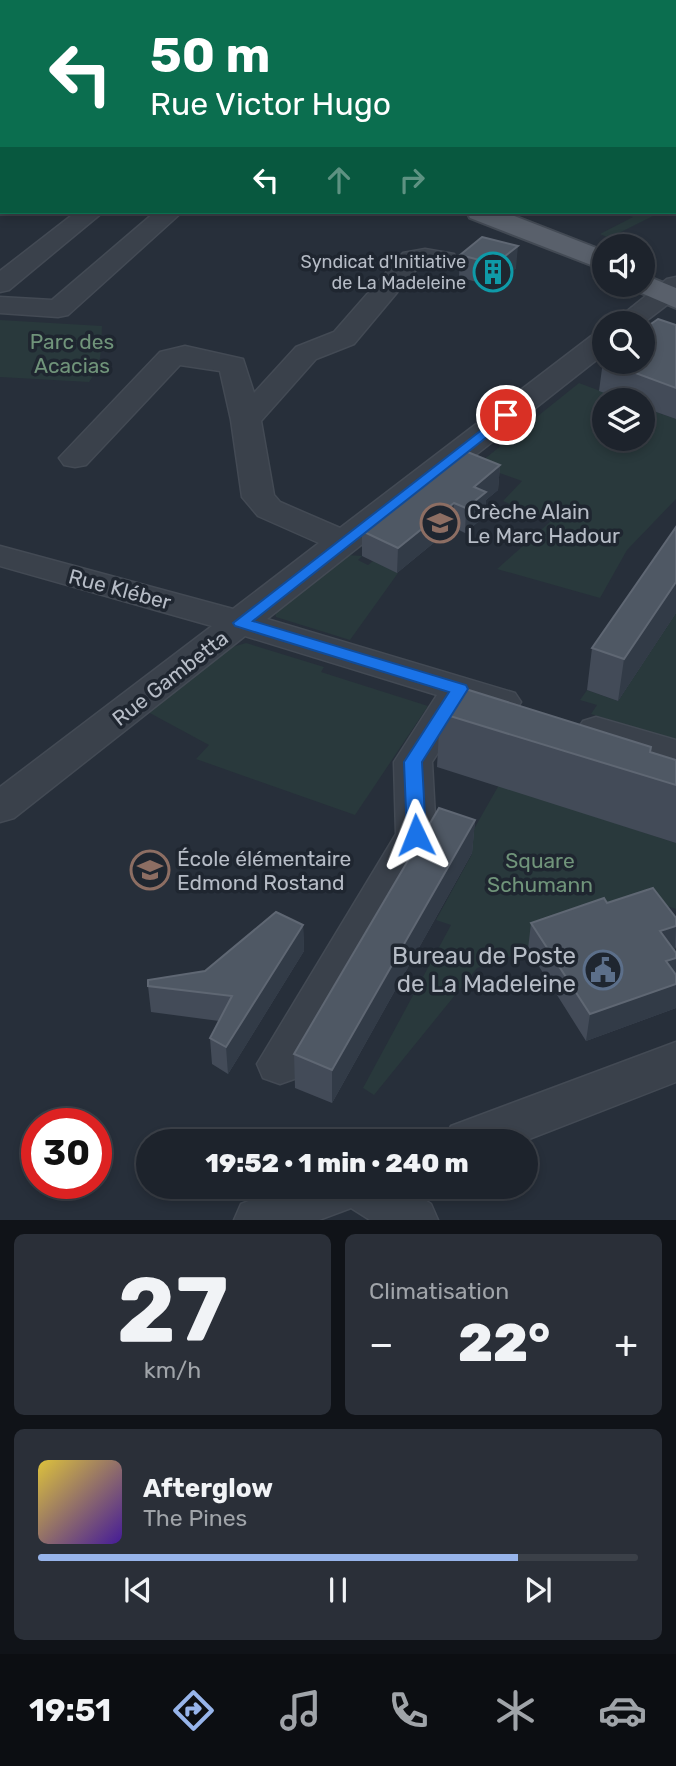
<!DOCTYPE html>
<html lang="fr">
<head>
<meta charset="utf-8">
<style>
  body { margin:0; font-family:Rubik,sans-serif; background:#2a2f38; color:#f1f3f6; height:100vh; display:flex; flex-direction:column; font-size:26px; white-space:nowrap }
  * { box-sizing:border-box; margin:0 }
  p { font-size:23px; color:#a0a4a9 }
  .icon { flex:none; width:38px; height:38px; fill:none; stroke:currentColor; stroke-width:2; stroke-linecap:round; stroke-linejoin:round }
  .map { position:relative; height:1220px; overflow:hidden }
  .details { display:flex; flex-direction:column; gap:14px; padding:14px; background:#101318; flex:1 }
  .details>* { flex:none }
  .hud { position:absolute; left:0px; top:0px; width:677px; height:214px; box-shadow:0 4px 10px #0003,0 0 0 2px #3b4048; background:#0b6e4f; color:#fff; overflow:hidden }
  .tools { position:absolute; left:592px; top:234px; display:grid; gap:14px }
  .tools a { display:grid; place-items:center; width:63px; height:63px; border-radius:50%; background:#1d232c; box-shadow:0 4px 10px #0003,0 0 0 2px #3b4048; font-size:35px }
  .speed { position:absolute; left:21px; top:1108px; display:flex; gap:14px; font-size:35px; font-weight:700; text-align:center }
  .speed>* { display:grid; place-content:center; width:91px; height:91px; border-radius:50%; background:#1d232c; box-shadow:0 4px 10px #0003,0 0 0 2px #3b4048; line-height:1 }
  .speed .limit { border:10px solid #d22; background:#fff; color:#111 }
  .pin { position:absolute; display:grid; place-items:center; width:60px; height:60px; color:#fff; margin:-30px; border:4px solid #fff; border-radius:50%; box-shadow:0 2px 7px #0007 }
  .me { position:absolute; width:77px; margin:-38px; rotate:358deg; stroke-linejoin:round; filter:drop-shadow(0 0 5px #0008) }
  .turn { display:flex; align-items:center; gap:24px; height:147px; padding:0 35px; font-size:32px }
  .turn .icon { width:91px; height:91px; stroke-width:2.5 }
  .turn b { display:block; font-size:49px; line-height:60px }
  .lanes { display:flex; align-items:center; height:66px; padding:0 35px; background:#0003; justify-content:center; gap:35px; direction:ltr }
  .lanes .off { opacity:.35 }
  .big { font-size:52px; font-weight:800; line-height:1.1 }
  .details .tile { flex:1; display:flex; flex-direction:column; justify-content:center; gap:10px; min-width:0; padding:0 24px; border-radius:10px; background:#2a2f38 }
  .details .dial { align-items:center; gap:0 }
  .dial b { font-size:91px; line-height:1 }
  .song { display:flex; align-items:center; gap:21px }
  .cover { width:84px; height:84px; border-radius:10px; background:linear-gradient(135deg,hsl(50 70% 55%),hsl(260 70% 35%)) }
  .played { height:7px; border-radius:4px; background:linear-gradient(90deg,#97b4ea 80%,#3b4048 80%) }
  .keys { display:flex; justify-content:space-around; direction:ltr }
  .heat { display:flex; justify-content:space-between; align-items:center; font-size:38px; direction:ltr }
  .details .tiles { flex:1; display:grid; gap:14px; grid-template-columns:1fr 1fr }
  .tile:last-child { grid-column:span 2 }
  .trip { position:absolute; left:136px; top:1129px; width:402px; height:70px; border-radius:35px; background:#1d232c; box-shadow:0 4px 10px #0003,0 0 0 2px #3b4048; font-weight:800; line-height:70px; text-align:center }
  .dock { display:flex; height:112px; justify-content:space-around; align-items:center; background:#0c0e12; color:#a0a4a9 }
  .dock .icon { width:49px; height:49px }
  .dock .current { color:#97b4ea }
  .dock b { font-size:32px; color:#f1f3f6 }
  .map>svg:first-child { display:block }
</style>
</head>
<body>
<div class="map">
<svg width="676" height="1220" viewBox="0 0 676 1220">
  <rect width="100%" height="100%" fill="#272f3a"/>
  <path fill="#29393c" d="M 617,212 L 661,212 L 609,238 L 600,234 L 633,217 Z
    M 0,320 L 102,326 C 101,347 103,365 89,382 L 0,377 Z
    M 579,383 L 627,401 L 604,401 L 604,439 L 642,439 L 642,407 L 676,419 L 676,499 L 627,550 L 600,598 L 497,569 L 551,521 L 503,501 L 522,481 L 477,465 Z
    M 348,555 L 362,556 L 358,560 L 368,565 L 373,561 L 398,573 L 350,640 L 276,617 L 275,612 Z
    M 676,613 L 676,740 L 591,714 L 597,705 L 580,700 L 587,690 L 618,701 Z
    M 246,643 L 324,667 L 321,672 L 428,706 L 355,815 L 196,759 L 209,745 L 148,712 L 232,647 Z
    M 499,785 L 676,843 L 676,909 L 661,904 L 477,968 L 374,1095 L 363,1088 L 451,925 L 436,920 L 472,854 L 462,850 Z"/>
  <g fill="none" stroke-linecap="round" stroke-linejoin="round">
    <defs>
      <path id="minor" d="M 104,0 L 128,0 L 103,2 Z
        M 365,0 L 387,0 L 364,2 Z
        M 592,0 L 614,0 L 615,2 L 594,2 Z
        M 0,193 L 2,193 L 0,209 Z
        M 76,212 L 103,212 L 9,290 L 0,292 L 0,271 Z
        M 155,212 L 182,212 L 68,315 L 58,317 L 0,313 L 0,297 L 52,300 Z
        M 425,249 L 454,254 L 458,260 L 454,266 L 445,268 L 420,265 L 354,344 L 316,359 L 261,421 L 274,495 L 280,502 L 340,528 L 594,334 L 604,332 L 604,354 L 267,619 L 515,693 L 521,702 L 515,711 L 502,715 L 469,705 L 432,762 L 436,835 L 297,1078 L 280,1084 L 263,1078 L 257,1064 L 396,834 L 394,762 L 437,695 L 245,636 L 14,818 L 0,822 L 0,787 L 212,626 L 0,566 L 0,546 L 233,609 L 319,543 L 258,516 L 242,497 L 231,420 L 220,371 L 180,365 L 86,465 L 75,467 L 64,465 L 59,458 L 160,352 L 185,346 L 243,359 L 254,393 L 296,347 L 334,332 L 403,253 Z
        M 676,277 L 676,298 L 642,324 L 611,324 L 667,279 Z
        M 596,717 L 676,740 L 676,767 L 583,739 L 577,730 L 583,721 Z
        M 676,1042 L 676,1082 L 524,1141 L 444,1141 L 451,1126 Z
        M 287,1186 L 404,1186 L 431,1204 L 438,1220 L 370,1220 L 351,1208 L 319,1220 L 234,1220 L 241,1204 Z"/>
      <path id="major" d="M 0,12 L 2,13 L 2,26 L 0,26 Z
        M 467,212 L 504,212 L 604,251 L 604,270 L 470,218 Z
        M 642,274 L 676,288 L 676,308 L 632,289 L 629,285 L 642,285 Z"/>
    </defs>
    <use href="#minor" stroke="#434a54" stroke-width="3"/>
    <use href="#major" stroke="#434a54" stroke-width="4"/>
    <use href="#minor" fill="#3a414b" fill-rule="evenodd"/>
    <use href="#major" fill="#59606b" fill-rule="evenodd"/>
  </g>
  <path fill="#434b58" d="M 460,255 L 516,268 L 494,287 L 459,277 Z
    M 676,325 L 676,419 L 642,407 L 642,401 L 626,401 L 599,391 L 603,361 L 604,361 L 604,362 L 642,362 L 648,326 Z
    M 500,465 L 498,490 L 486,500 L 485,516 L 465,533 L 453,527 L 397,573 L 362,556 L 362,531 Z
    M 676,527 L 676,613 L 618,701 L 587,690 L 592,648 Z
    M 440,713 L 651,747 L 650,752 L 676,760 L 676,843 L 437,767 Z
    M 475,820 L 472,853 L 332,1103 L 295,1088 L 294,1054 Z
    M 607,903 L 676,918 L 676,947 L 674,951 L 676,953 L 676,1008 L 586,1041 L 528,949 L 531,923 Z
    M 303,925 L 304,951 L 228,1074 L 212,1064 L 210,1038 L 219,1021 L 151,1012 L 148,986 L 205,971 Z"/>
  <path fill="#323b47" d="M 518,246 L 516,268 L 494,287 L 495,264 Z
    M 500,465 L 498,490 L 486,500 L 485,516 L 465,533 L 466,508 L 474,487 Z
    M 454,503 L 453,527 L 397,573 L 398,548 Z
    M 676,582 L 676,613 L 618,701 L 624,659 Z
    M 475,820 L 472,853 L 332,1103 L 332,1070 Z
    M 303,925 L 304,951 L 228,1074 L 226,1047 Z
    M 676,926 L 675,950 L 656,957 L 660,931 Z
    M 676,958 L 676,970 L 673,983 L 666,961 Z
    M 676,984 L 676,1008 L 586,1041 L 590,1014 Z"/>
  <path fill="#4f5864" stroke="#5f6773" stroke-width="2" d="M 203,0 L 270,0 L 275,2 L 201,2 Z
    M 482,237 L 518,246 L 495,264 L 460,255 Z
    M 658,319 L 676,325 L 676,388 L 606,362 L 642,362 L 642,326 L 644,325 L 648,326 Z
    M 465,451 L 500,465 L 474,487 L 486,492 L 466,508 L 454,503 L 398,548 L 362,531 Z
    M 676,527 L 676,582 L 624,659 L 592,648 Z
    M 456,686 L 651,747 L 650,752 L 676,760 L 676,785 L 440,713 Z
    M 439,808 L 475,820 L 332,1070 L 294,1054 Z
    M 653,888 L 676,918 L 676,926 L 660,931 L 676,953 L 676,958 L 666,961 L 676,975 L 676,984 L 590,1014 L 531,923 L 604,898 L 607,903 Z
    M 276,912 L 303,925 L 226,1047 L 210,1038 L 232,996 L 148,986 L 148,980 L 205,971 Z"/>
  <path fill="#1a73e8" stroke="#114b97" stroke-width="2" d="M 506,411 L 511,412 L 511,418 L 253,621 L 466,685 L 468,689 L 422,762 L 426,835 L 423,840 L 410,840 L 407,835 L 404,762 L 449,692 L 235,626 L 233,623 Z"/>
  <defs>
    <symbol id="building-ring" viewBox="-11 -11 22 22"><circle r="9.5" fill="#1f2630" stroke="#0f9aa8" stroke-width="1.5"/><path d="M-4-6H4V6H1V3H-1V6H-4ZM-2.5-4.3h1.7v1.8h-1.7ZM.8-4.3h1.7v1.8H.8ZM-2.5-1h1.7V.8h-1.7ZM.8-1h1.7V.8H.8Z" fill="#0f9aa8"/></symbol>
    <symbol id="school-ring" viewBox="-11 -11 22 22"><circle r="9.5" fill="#1f2630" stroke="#8d6e63" stroke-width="1.5"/><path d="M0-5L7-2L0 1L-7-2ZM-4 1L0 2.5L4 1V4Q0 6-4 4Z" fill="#8d6e63"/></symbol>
    <symbol id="civic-ring" viewBox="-11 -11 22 22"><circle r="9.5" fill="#1f2630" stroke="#5c6f8a" stroke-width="1.5"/><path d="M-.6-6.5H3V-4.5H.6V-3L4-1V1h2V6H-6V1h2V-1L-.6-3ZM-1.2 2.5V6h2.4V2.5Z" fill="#5c6f8a"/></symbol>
  </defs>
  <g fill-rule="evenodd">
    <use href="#building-ring" x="471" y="250" width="44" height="44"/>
    <use href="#school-ring" x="418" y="501" width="44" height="44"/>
    <use href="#school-ring" x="128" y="848" width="44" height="44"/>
    <use href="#civic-ring" x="581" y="948" width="44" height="44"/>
  </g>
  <g text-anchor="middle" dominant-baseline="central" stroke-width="7" stroke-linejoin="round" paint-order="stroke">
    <g font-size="18" fill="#b6bcc6" stroke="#1f2630" text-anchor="end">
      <text x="466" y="262">Syndicat d'Initiative<tspan x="466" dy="21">de La Madeleine</tspan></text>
    </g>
    <g font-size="21" fill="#70947a" stroke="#1f2630">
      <text x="72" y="341">Parc des<tspan x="72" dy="24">Acacias</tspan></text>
      <text x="540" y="860">Square<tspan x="540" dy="24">Schumann</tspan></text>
    </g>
    <g font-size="21" fill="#b6bcc6" stroke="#1f2630" text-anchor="start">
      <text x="467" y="511">Crèche Alain<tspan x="467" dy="24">Le Marc Hadour</tspan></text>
      <text x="177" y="858">École élémentaire<tspan x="177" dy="24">Edmond Rostand</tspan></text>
    </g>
    <g font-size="21" fill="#b6bcc6" stroke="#1f2630">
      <text transform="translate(120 589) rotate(15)">Rue Kléber</text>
      <text transform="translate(170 678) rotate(-38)">Rue Gambetta</text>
    </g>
    <g font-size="24" fill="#b6bcc6" stroke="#1f2630" text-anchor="end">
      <text x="576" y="956">Bureau de Poste<tspan x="576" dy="28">de La Madeleine</tspan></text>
    </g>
  </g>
</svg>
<div class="tools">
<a><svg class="icon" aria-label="sound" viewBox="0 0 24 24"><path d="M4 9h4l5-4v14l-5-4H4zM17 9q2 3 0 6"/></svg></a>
<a><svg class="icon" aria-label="search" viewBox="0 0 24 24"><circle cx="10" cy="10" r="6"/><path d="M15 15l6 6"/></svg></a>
<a><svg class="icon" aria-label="layers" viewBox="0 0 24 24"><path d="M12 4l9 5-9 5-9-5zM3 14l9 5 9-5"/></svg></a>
</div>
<div class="speed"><div class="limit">30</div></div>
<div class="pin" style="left:506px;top:415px;background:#d93025"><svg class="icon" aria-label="arrive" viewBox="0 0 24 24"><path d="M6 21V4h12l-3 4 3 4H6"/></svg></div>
<svg class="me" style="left:416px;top:835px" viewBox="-20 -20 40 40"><path d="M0-17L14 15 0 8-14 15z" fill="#1a73e8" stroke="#fff" stroke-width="4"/></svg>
<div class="trip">19:52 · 1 min · 240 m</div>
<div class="hud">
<div class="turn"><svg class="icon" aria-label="left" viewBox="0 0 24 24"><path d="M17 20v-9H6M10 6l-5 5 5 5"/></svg><div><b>50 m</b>Rue Victor Hugo</div></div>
<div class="lanes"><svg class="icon" aria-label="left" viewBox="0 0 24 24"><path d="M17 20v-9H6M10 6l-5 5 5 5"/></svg><svg class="icon off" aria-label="ahead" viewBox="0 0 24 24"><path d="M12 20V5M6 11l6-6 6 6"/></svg><svg class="icon off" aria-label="right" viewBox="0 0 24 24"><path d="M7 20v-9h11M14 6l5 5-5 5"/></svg></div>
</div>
</div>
<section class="details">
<div class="tiles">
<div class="tile dial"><b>27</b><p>km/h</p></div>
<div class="tile"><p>Climatisation</p>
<div class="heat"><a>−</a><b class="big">22°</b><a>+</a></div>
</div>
<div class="tile">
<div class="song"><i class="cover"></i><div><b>Afterglow</b><p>The Pines</p></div></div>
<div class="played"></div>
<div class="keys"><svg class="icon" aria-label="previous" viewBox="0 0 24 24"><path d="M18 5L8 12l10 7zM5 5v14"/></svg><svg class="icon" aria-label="pause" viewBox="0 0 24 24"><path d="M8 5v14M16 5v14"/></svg><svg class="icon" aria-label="next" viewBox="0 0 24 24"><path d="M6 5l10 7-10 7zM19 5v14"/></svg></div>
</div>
</div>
</section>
<nav class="dock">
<b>19:51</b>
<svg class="icon current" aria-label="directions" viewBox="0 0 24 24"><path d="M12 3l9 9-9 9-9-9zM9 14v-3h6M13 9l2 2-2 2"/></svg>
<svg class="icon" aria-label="music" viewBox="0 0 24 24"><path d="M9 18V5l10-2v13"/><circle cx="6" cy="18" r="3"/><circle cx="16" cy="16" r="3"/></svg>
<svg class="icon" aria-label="phone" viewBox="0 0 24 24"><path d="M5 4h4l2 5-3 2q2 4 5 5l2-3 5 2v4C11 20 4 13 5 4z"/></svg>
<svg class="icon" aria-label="climate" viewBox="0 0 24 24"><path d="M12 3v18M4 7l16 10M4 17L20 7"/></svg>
<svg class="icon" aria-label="car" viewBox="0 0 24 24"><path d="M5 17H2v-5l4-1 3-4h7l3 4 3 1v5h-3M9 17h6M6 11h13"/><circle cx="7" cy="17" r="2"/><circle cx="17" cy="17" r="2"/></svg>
</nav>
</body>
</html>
